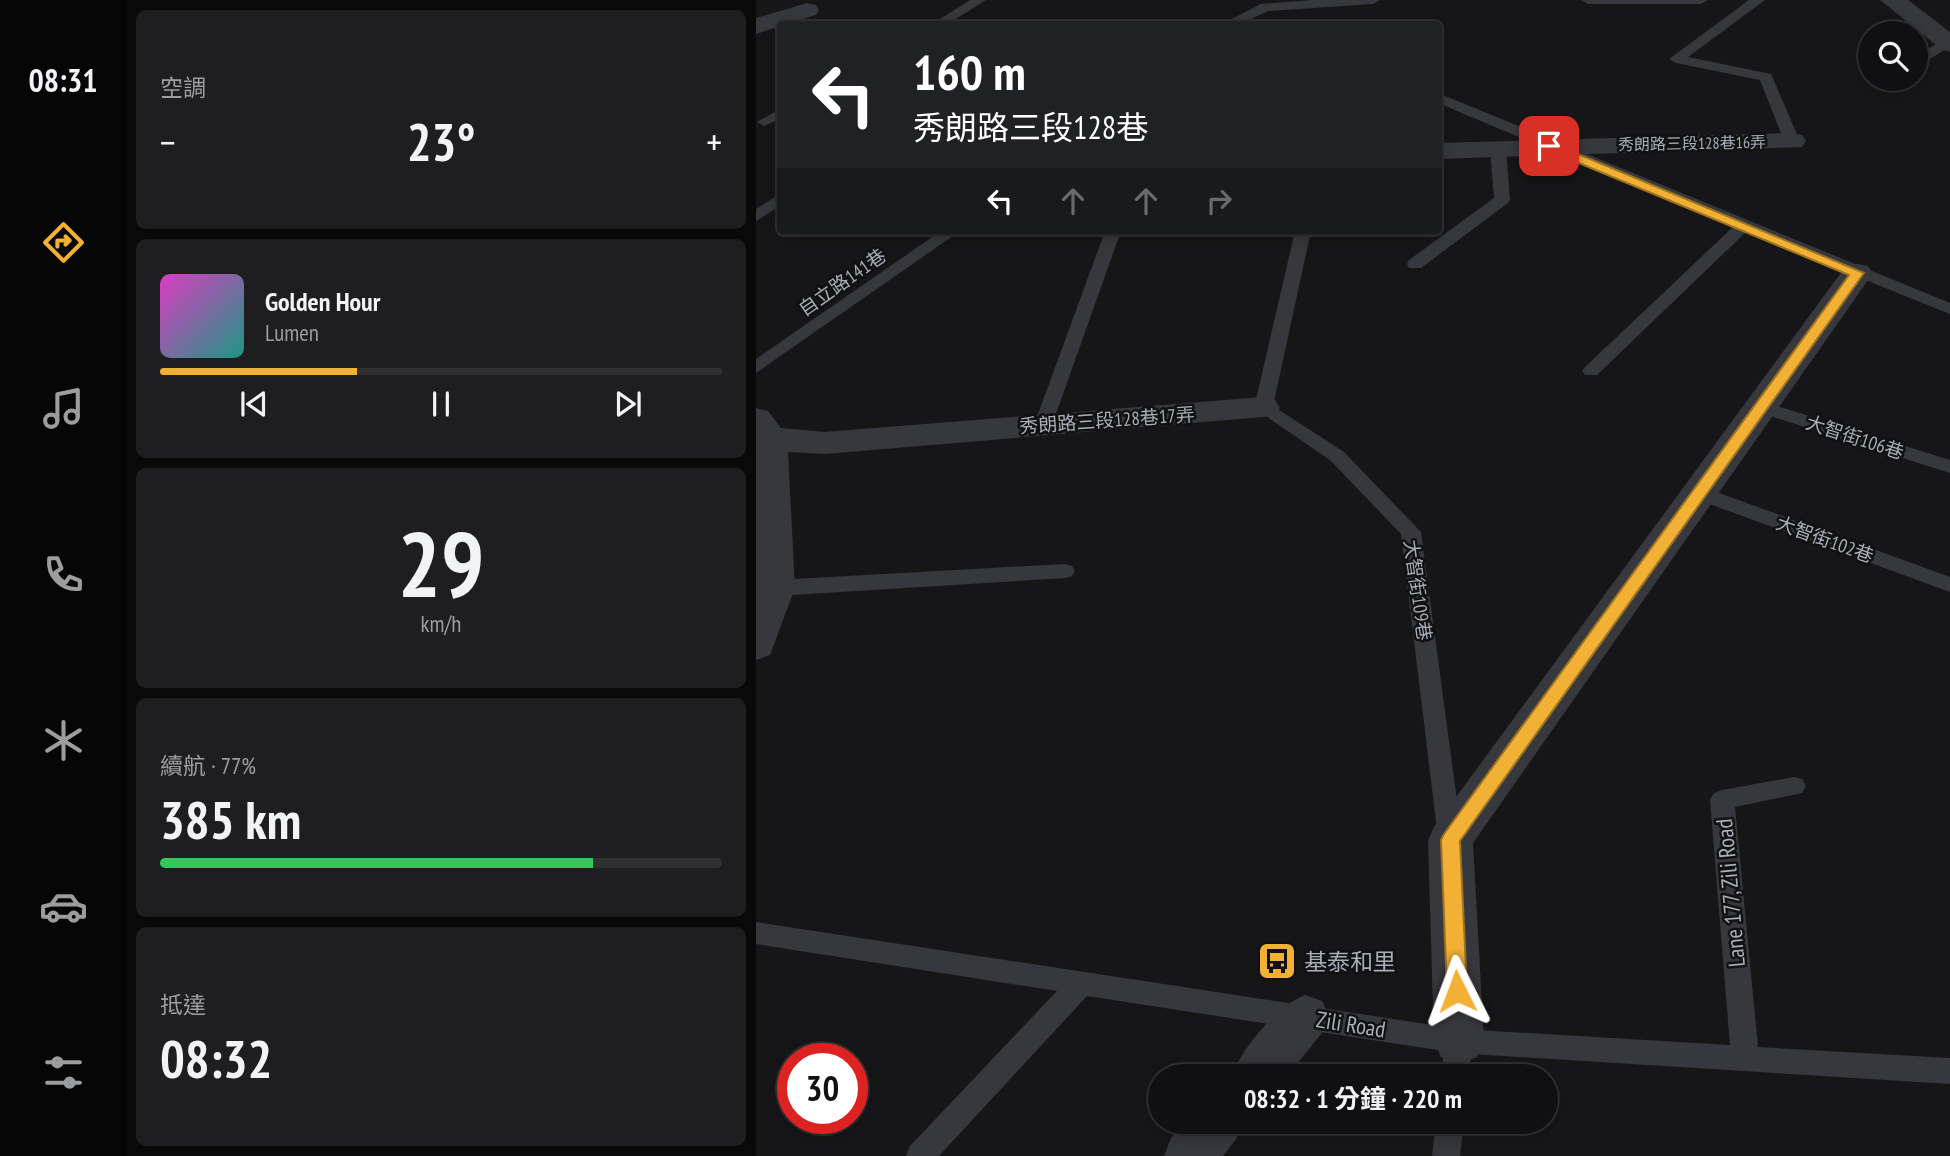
<!DOCTYPE html>
<html lang="zh-TW">
<head>
<meta charset="utf-8">
<style>
  body { margin:0; font-family:"PT Sans Narrow","Noto Sans TC",sans-serif; background:#1e1e20; color:#f1f3f6; height:100vh; display:flex; flex-direction:column; font-size:26px; white-space:nowrap }
  * { box-sizing:border-box; margin:0 }
  p { font-size:23px; color:#9c9d9f }
  .icon { flex:none; width:38px; height:38px; fill:none; stroke:currentColor; stroke-width:2; stroke-linecap:round; stroke-linejoin:round }
  .map { position:relative; flex:1; overflow:hidden }
  .drawer { display:flex; flex-direction:column; gap:10px; padding:10px; background:#09090a; width:630px }
  .drawer>* { flex:none }
  .banner { position:absolute; left:21px; top:21px; width:665px; height:214px; border-radius:7px; box-shadow:0 4px 18px #0003,0 0 0 2px #303032; background:#202124; color:#fff; overflow:hidden }
  .controls { position:absolute; left:1102px; top:21px; display:grid; gap:14px }
  .controls a { display:grid; place-items:center; width:70px; height:70px; border-radius:50%; background:#101012; box-shadow:0 4px 18px #0003,0 0 0 2px #303032; font-size:35px }
  .speed { position:absolute; left:21px; top:1043px; display:flex; gap:14px; font-size:35px; font-weight:700; text-align:center }
  .speed>* { display:grid; place-content:center; width:91px; height:91px; border-radius:50%; background:#101012; box-shadow:0 4px 18px #0003,0 0 0 2px #303032; line-height:1 }
  .speed .limit { border:10px solid #d22; background:#fff; color:#111 }
  .pin { position:absolute; display:grid; place-items:center; width:60px; height:60px; color:#fff; margin:-30px; border-radius:14px; box-shadow:0 4px 10px #0006 }
  .me { position:absolute; width:77px; margin:-38px; rotate:357deg; stroke-linejoin:round; filter:drop-shadow(0 0 5px #0008) }
  .turn { display:flex; align-items:center; gap:24px; height:147px; padding:0 21px; font-size:32px }
  .turn .icon { width:91px; height:91px; stroke-width:2.5 }
  .turn b { display:block; font-size:49px; line-height:60px }
  .lanes { display:flex; align-items:center; height:66px; padding:0 21px; background:#0003; justify-content:center; gap:35px; direction:ltr }
  .lanes .off { opacity:.35 }
  .big { font-size:52px; font-weight:700; line-height:1.1 }
  .drawer .tile { flex:1; display:flex; flex-direction:column; justify-content:center; gap:10px; min-width:0; padding:0 24px; border-radius:10px; background:#1e1e20 }
  .drawer .dial { align-items:center; gap:0 }
  .dial b { font-size:91px; line-height:1 }
  .song { display:flex; align-items:center; gap:21px }
  .cover { width:84px; height:84px; border-radius:10px; background:linear-gradient(135deg,hsl(310 70% 55%),hsl(170 70% 35%)) }
  .played { height:7px; border-radius:4px; background:linear-gradient(90deg,#f2b134 35%,#303032 35%) }
  .keys { display:flex; justify-content:space-around; direction:ltr }
  .heat { display:flex; justify-content:space-between; align-items:center; font-size:38px; direction:ltr }
  .charge { height:10px; border-radius:5px; background:linear-gradient(90deg,#34c759 77%,#303032 0) }
  .trip { position:absolute; left:392px; top:1064px; width:410px; height:70px; border-radius:35px; background:#101012; box-shadow:0 4px 18px #0003,0 0 0 2px #303032; font-weight:700; line-height:70px; text-align:center }
  main { display:flex; flex:1; min-height:0 }
  .tab-bar { display:flex; flex-direction:column; width:126px; justify-content:space-around; align-items:center; background:#060607; color:#9c9d9f }
  .tab-bar .icon { width:49px; height:49px }
  .tab-bar .current { color:#f2b134 }
  .tab-bar b { font-size:32px; color:#f1f3f6 }
  .map>svg:first-child { display:block }
</style>
</head>
<body>
<main>
<nav class="tab-bar">
<b>08:31</b>
<svg class="icon current" aria-label="directions" viewBox="0 0 24 24"><path d="M12 3l9 9-9 9-9-9zM9 14v-3h6M13 9l2 2-2 2"/></svg>
<svg class="icon" aria-label="music" viewBox="0 0 24 24"><path d="M9 18V5l10-2v13"/><circle cx="6" cy="18" r="3"/><circle cx="16" cy="16" r="3"/></svg>
<svg class="icon" aria-label="phone" viewBox="0 0 24 24"><path d="M5 4h4l2 5-3 2q2 4 5 5l2-3 5 2v4C11 20 4 13 5 4z"/></svg>
<svg class="icon" aria-label="climate" viewBox="0 0 24 24"><path d="M12 3v18M4 7l16 10M4 17L20 7"/></svg>
<svg class="icon" aria-label="car" viewBox="0 0 24 24"><path d="M5 17H2v-5l4-1 3-4h7l3 4 3 1v5h-3M9 17h6M6 11h13"/><circle cx="7" cy="17" r="2"/><circle cx="17" cy="17" r="2"/></svg>
<svg class="icon" aria-label="filters" viewBox="0 0 24 24"><path d="M4 7h16M4 17h16"/><circle cx="9" cy="7" r="2"/><circle cx="15" cy="17" r="2"/></svg>
</nav>
<section class="drawer">
<div class="tile"><p>空調</p>
<div class="heat"><a>−</a><b class="big">23°</b><a>+</a></div>
</div>
<div class="tile">
<div class="song"><i class="cover"></i><div><b>Golden Hour</b><p>Lumen</p></div></div>
<div class="played"></div>
<div class="keys"><svg class="icon" aria-label="previous" viewBox="0 0 24 24"><path d="M18 5L8 12l10 7zM5 5v14"/></svg><svg class="icon" aria-label="pause" viewBox="0 0 24 24"><path d="M8 5v14M16 5v14"/></svg><svg class="icon" aria-label="next" viewBox="0 0 24 24"><path d="M6 5l10 7-10 7zM19 5v14"/></svg></div>
</div>
<div class="tile dial"><b>29</b><p>km/h</p></div>
<div class="tile"><p>續航 · 77%</p><b class="big">385 km</b><div class="charge"></div></div>
<div class="tile"><p>抵達</p><b class="big">08:32</b></div>
</section>
<div class="map">
<svg width="1194" height="1156" viewBox="0 0 1194 1156">
  <rect width="100%" height="100%" fill="#161618"/>
  <g fill="none" stroke-linecap="round" stroke-linejoin="round">
    <path fill="#37383d" fill-rule="evenodd" d="M 214,0 L 230,0 L 192,24 L 176,24 Z
      M 555,0 L 624,0 L 617,4 L 513,11 L 483,24 L 466,24 L 505,4 Z
      M 825,0 L 952,0 L 945,4 L 832,4 Z
      M 993,0 L 1009,0 L 932,57 L 1015,74 L 1044,141 L 1041,144 L 1031,144 L 1028,141 L 1004,80 L 920,63 L 913,59 Z
      M 1194,38 L 1194,47 L 1160,67 L 1160,57 L 1187,39 Z
      M 1127,79 L 1144,79 L 1130,87 L 1123,83 Z
      M 682,93 L 1194,303 L 1194,314 L 990,232 L 841,375 L 829,375 L 826,371 L 829,367 L 977,227 L 682,103 Z
      M 24,109 L 24,119 L 8,126 L 1,122 Z
      M 742,144 L 750,149 L 754,200 L 752,203 L 665,268 L 653,268 L 651,264 L 653,260 L 738,198 L 734,149 Z
      M 24,194 L 24,206 L 0,221 L 0,209 Z
      M 185,231 L 204,231 L 0,373 L 0,359 Z
      M 349,231 L 365,231 L 296,425 L 294,429 L 280,429 L 278,425 Z
      M 539,231 L 555,231 L 517,406 L 588,452 L 665,532 L 706,838 L 703,845 L 694,848 L 685,845 L 682,838 L 645,534 L 574,460 L 498,408 Z
      M 1005,401 L 1194,460 L 1194,473 L 998,411 L 996,407 L 998,403 Z
      M 944,486 L 1194,577 L 1194,592 L 937,498 L 934,493 Z
      M 309,564 L 316,566 L 319,571 L 316,576 L 309,578 L 20,596 L 13,593 L 9,588 L 13,583 L 20,580 Z
      M 1038,777 L 1046,779 L 1050,786 L 1046,793 L 979,807 L 1002,1047 L 1194,1058 L 1194,1084 L 715,1054 L 713,1076 L 685,1076 L 688,1051 L 331,996 L 183,1156 L 150,1156 L 154,1146 L 301,991 L 0,944 L 0,922 L 703,1029 L 974,1045 L 954,800 L 958,793 L 966,790 Z
      M 680,1122 L 708,1122 L 704,1156 L 676,1156 Z"/>
    <path fill="#37383d" fill-rule="evenodd" d="M 1124,0 L 1152,0 L 1194,32 L 1194,52 L 1185,49 Z
      M 51,3 L 60,5 L 63,10 L 60,15 L 0,34 L 0,18 Z
      M 1036,133 L 1046,135 L 1050,141 L 1046,147 L 682,159 L 682,143 Z
      M 1101,264 L 1112,266 L 1117,273 L 717,843 L 728,1041 L 721,1057 L 703,1064 L 685,1057 L 678,1041 L 672,840 L 678,827 L 1090,266 Z
      M 507,397 L 519,400 L 524,408 L 519,416 L 69,454 L 32,452 L 39,588 L 14,655 L 0,660 L 0,408 L 12,411 L 25,428 L 69,432 Z
      M 549,995 L 566,1001 L 574,1017 L 566,1033 L 531,1076 L 475,1076 C 486,1049 521,1005 549,995 Z
      M 429,1122 L 488,1122 L 480,1139 L 467,1156 L 408,1156 L 415,1138 Z"/>
  </g>
  <path fill="#f2b134" stroke="#9d7322" stroke-width="2" d="M 789,144 L 798,144 L 1108,273 L 704,841 L 711,991 L 708,997 L 701,1000 L 694,997 L 691,991 L 685,840 L 688,834 L 1093,275 L 789,149 Z"/>
  <defs>
    <symbol id="bus-square" viewBox="-11 -11 22 22"><rect x="-9" y="-9" width="18" height="18" rx="4" fill="#f2b134" stroke="#111113"/><path d="M-5-6H5V4H4V6H2V4H-2V6H-4V4H-5ZM-3.5-4V0h7V-4ZM-3.5 1.2v1.5H-2V1.2ZM2 1.2v1.5H3.5V1.2Z" fill="#111"/></symbol>
  </defs>
  <g fill-rule="evenodd">
    <use href="#bus-square" x="499" y="939" width="44" height="44"/>
  </g>
  <g text-anchor="middle" dominant-baseline="central" stroke-width="5" stroke-linejoin="round" paint-order="stroke">
    <g font-size="16" fill="#a8adb8" stroke="#111113">
      <text transform="translate(936 143) rotate(-1)">秀朗路三段128巷16弄</text>
    </g>
    <g font-size="19" fill="#a8adb8" stroke="#111113">
      <text transform="translate(86 282) rotate(-35)">自立路141巷</text>
      <text transform="translate(351 420) rotate(-4)">秀朗路三段128巷17弄</text>
      <text transform="translate(1099 437) rotate(18)">大智街106巷</text>
      <text transform="translate(1069 539) rotate(20)">大智街102巷</text>
      <text transform="translate(662 590) rotate(82)">大智街109巷</text>
    </g>
    <g font-size="23" fill="#a8adb8" stroke="#111113">
      <text transform="translate(974 893) rotate(-95)">Lane 177, Zili Road</text>
      <text transform="translate(595 1024) rotate(9)">Zili Road</text>
    </g>
    <g font-size="23" fill="#a8adb8" stroke="#111113" text-anchor="start">
      <text x="548" y="961">基泰和里</text>
    </g>
  </g>
</svg>
<div class="controls">
<a><svg class="icon" aria-label="search" viewBox="0 0 24 24"><circle cx="10" cy="10" r="6"/><path d="M15 15l6 6"/></svg></a>
</div>
<div class="speed"><div class="limit">30</div></div>
<div class="pin" style="left:793px;top:146px;background:#d93025"><svg class="icon" aria-label="arrive" viewBox="0 0 24 24"><path d="M6 21V4h12l-3 4 3 4H6"/></svg></div>
<svg class="me" style="left:701px;top:991px" viewBox="-20 -20 40 40"><path d="M0-17L14 15 0 8-14 15z" fill="#f2b134" stroke="#fff" stroke-width="4"/></svg>
<div class="trip">08:32 · 1 分鐘 · 220 m</div>
<div class="banner">
<div class="turn"><svg class="icon" aria-label="left" viewBox="0 0 24 24"><path d="M17 20v-9H6M10 6l-5 5 5 5"/></svg><div><b>160 m</b>秀朗路三段128巷</div></div>
<div class="lanes"><svg class="icon" aria-label="left" viewBox="0 0 24 24"><path d="M17 20v-9H6M10 6l-5 5 5 5"/></svg><svg class="icon off" aria-label="ahead" viewBox="0 0 24 24"><path d="M12 20V5M6 11l6-6 6 6"/></svg><svg class="icon off" aria-label="ahead" viewBox="0 0 24 24"><path d="M12 20V5M6 11l6-6 6 6"/></svg><svg class="icon off" aria-label="right" viewBox="0 0 24 24"><path d="M7 20v-9h11M14 6l5 5-5 5"/></svg></div>
</div>
</div>
</main>
</body>
</html>
